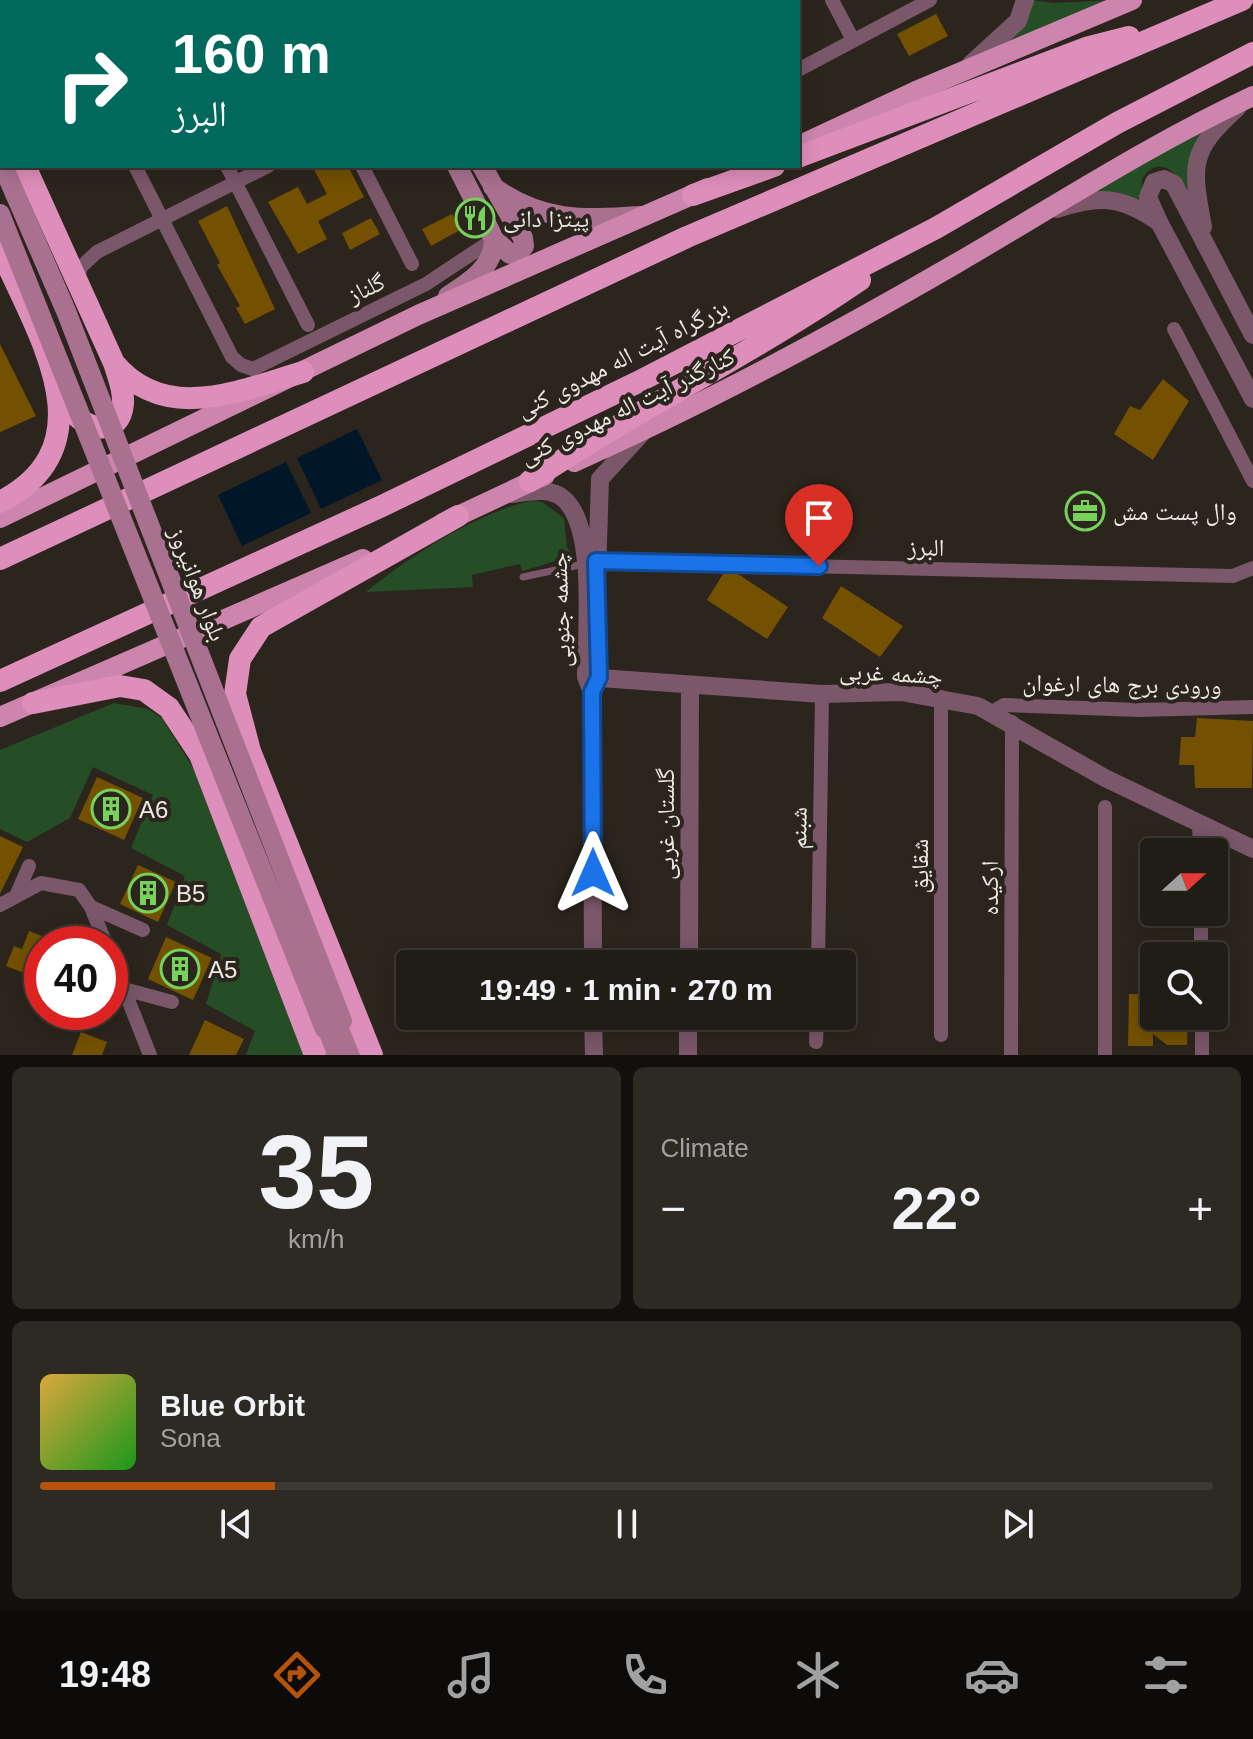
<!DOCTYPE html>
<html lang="en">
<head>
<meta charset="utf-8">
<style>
  body { margin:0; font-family:Arial,"Noto Naskh Arabic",sans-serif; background:#2d2923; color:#f1f3f6; height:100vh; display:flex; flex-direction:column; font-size:30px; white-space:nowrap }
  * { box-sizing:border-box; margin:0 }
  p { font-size:26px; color:#a2a1a1 }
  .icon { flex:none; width:44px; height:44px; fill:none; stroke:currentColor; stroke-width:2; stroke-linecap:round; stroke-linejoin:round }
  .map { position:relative; height:1055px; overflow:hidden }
  .panel { display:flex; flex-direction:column; gap:12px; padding:12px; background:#120f0c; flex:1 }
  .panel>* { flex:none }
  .guide { position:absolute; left:0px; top:0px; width:800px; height:168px; box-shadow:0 4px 20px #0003,0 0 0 2px #3d3a35; background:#00695c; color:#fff; overflow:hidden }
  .needle { width:52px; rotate:69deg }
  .fabs { position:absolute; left:1140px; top:838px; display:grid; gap:16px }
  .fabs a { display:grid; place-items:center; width:88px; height:88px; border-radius:8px; background:#201c16; box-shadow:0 4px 20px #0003,0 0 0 2px #3d3a35; font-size:40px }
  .speed { position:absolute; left:24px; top:926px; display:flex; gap:16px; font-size:40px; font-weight:700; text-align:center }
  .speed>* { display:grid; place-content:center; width:104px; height:104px; border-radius:50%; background:#201c16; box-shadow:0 4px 20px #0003,0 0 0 2px #3d3a35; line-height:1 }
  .speed .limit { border:12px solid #d22; background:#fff; color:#111 }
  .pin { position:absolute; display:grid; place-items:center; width:68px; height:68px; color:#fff; margin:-82px -34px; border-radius:50% 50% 50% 0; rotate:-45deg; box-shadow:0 0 8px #0007 }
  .pin .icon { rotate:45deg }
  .me { position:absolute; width:88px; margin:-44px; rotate:0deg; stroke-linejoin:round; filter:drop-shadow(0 0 6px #0008) }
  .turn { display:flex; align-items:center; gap:28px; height:168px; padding:0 40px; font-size:36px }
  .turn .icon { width:104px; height:104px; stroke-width:2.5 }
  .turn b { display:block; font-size:56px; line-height:68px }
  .big { font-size:60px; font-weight:700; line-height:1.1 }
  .panel .tile { flex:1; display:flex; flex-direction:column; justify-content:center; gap:12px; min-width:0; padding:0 28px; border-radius:12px; background:#2d2923 }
  .panel .dial { align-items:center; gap:0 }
  .dial b { font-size:104px; line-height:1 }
  .song { display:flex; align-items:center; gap:24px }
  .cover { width:96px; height:96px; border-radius:12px; background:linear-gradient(135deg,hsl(40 70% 55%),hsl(120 70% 35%)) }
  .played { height:8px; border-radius:4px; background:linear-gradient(90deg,#b45309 20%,#3d3a35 20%) }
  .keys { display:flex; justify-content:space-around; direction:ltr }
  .heat { display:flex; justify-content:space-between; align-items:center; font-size:44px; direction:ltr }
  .panel .tiles { flex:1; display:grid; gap:12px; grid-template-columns:1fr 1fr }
  .tile:last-child { grid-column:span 2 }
  .trip { position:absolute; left:396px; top:950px; width:460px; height:80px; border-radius:8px; background:#201c16; box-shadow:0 4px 20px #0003,0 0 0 2px #3d3a35; font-weight:700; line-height:80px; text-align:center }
  .tabs { display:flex; height:128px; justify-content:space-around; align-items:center; background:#0d0b09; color:#a2a1a1 }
  .tabs .icon { width:56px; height:56px }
  .tabs .active { color:#b45309 }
  .tabs b { font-size:36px; color:#f1f3f6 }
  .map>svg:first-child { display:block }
</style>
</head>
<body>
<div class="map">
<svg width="1253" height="1055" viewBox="0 0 1253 1055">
  <rect width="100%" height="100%" fill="#2b251d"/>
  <path fill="#254e27" d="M 0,0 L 194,0 L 2,2 L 0,89 Z
    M 1031,0 L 1053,3 L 1115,0 L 995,48 Z
    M 1216,120 L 1193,199 C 1182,180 1161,149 1142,179 L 1142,202 L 1117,192 L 1088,192 Z
    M 531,501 L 542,502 L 564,518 L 567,547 L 573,556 L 522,571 L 520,564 L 472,575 L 473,587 L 366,592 C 410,556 476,513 531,501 Z
    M 114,703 L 148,709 L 162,718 L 198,776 L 308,1055 L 246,1055 L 255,1031 L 206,1004 L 221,954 L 167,925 L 185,876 L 131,848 L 153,795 L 93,767 L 70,818 L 27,842 L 0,829 L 0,750 Z"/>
  <path fill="#011729" d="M 357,429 L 382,480 L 321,509 L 297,458 Z
    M 286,462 L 311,513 L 242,546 L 218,495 Z"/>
  <path fill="#735100" d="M 936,14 L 948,36 L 909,56 L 897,34 Z
    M 312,166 L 348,166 L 364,197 L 318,221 L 327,239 L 298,254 L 268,202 L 298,187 L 307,204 L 327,194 Z
    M 227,206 L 275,309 L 245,324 L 236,308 L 240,306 L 217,265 L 220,263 L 198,221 Z
    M 452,214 L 460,230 L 431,246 L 422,229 Z
    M 371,218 L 380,234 L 350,250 L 342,233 Z
    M 0,344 L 36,416 L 0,432 Z
    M 1163,379 L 1189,401 L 1153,460 L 1114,434 L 1130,406 L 1140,410 Z
    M 723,574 L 738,574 L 788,607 L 767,639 L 707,600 Z
    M 841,586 L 903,626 L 880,657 L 822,618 Z
    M 1197,718 L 1253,721 L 1252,788 L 1195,788 L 1194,765 L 1179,765 L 1181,737 L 1195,737 Z
    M 97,777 L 143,798 L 124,840 L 78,819 Z
    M 0,836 L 23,847 L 0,894 Z
    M 138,865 L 176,882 L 158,922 L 120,904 Z
    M 29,931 L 42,936 L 42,980 L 6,966 L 14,946 L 22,949 Z
    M 166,937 L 212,958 L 193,1000 L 148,979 Z
    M 1129,994 L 1153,994 L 1153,1016 L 1188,1016 L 1187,1045 L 1167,1045 L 1153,1034 L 1153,1046 L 1128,1046 Z
    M 205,1020 L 244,1039 L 236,1055 L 189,1055 Z
    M 81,1032 L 107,1042 L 102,1055 L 72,1055 Z"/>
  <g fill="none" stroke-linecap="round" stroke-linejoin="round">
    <path stroke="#7a5769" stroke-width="7" d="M 523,577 L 584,564"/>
    <path stroke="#7a5769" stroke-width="14" d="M 278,0 L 279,2
      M 612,0 L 613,2
      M 832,0 L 853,40
      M 798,70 L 930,0
      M 135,166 L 232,357 L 241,365 L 253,369 L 426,284 L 494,239
      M 227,166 L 308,325
      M 362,166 L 412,264
      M 78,278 L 81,267 L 97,252 L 268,166
      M 1174,329 L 1253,481
      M 596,561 L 1233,576 L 1253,568
      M 992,712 L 1004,705 L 1139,710 L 1253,707
      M 1199,823 L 1200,852
      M 16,896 L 29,866
      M 0,905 L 41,883 L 79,890 L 91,907 L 106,944
      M 91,907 L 143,930
      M 1201,912 L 1201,956
      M 110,954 L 150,1055
      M 818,964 L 822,694
      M 124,989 L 172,1002
      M 1202,1016 L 1202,1055
      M 941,1035 L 941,697
      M 816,1042 L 817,1016
      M 1011,1055 L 1012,722
      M 1105,1055 L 1105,807"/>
    <path stroke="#7a5769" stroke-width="18" d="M 971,64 L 1018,21 L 1025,0
      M 1057,209 C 1101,195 1121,196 1159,222
      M 1203,227 C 1192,167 1188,152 1237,108
      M 1253,335 L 1174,184 L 1164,179 L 1154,182 L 1148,197 L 1159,222 L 1253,399
      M 512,494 C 529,492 551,486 565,500 C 597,531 586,634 586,677 L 592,692 L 593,964
      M 597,575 L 600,479 L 642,433
      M 586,677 L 822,694 L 901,692 L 978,706 L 1105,778 L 1253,849
      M 689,964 L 690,685
      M 593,1016 L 594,1055
      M 688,1055 L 688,1016"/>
    <path stroke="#a9718f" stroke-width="20" d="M 372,0 L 373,2
      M 396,0 L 397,2
      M 482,166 L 523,238 L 524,246 L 518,253 L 510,254 L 494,239
      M 493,187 C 542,222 582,220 640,216
      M 448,296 C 470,282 494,267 494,239 L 457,166
      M 342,1021 L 356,1055
      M 325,1029 L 335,1055"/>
    <path stroke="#cd85ad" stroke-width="20" d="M 798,146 L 916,91 L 1132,0
      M 574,462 C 705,404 833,335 957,263 C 1055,206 1150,144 1253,96
      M 0,518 L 418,315 L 708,188
      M 443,523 L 545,475
      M 0,717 L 363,559"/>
    <path stroke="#de8eba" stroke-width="22" d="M 0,119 L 2,122
      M 798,157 L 1086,48 L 1129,37
      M 25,166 L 114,363 C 165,424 239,391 303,372
      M 693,195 L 774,166
      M 0,248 C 35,331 113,444 0,502
      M 73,412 C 88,431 120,437 123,404 C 124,391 119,378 115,366
      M 530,481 C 637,409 754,353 860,280
      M 0,559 L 687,237 L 1242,0
      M 0,681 L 382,506 L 636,383 L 936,228 L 1117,123 L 1253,53
      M 33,703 L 120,686 L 144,690 L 169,708 L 200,755 L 315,1055
      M 372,1055 L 250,751 L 235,694 L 240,659 L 261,627 L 458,516"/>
    <path stroke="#a9718f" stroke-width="20" d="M 3,166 L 66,311 L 342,1021
      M 0,214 L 325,1029"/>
  </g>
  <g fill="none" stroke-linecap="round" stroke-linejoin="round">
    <defs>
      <path id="route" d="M 593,873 L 592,692 L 599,677 L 596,561 L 819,566"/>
    </defs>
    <use href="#route" stroke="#114b97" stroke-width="20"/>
    <use href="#route" stroke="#1a73e8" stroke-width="14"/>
  </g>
  <defs>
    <symbol id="restaurant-ring" viewBox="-11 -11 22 22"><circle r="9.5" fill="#2b251d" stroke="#76d25a" stroke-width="1.5"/><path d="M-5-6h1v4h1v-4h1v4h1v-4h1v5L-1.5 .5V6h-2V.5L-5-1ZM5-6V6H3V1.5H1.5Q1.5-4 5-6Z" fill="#76d25a"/></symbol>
    <symbol id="office-ring" viewBox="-11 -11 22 22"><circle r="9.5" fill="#2b251d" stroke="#76d25a" stroke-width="1.5"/><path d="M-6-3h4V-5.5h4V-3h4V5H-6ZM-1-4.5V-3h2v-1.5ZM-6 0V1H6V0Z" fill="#76d25a"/></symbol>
    <symbol id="building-ring" viewBox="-11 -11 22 22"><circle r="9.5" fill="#2b251d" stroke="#76d25a" stroke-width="1.5"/><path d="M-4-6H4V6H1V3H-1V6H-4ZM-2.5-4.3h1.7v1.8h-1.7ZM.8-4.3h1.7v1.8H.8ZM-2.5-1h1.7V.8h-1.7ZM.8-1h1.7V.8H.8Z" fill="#76d25a"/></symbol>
  </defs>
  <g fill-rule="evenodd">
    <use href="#restaurant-ring" x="453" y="196" width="44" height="44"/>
    <use href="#office-ring" x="1063" y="489" width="44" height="44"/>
    <use href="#building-ring" x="89" y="787" width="44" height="44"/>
    <use href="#building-ring" x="126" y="871" width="44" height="44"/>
    <use href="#building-ring" x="158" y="947" width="44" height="44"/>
  </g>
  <g text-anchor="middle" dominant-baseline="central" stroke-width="8" stroke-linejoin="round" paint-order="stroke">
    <g font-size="24" fill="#ede9e4" stroke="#2b251d" text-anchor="start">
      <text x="503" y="218">پیتزا دانی</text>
      <text x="1113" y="511">وال پست مش</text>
      <text x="139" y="809">A6</text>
      <text x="176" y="893">B5</text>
      <text x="208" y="969">A5</text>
    </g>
    <g font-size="24" fill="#ede9e4" stroke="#2b251d">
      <text transform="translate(366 288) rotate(-26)">گلناز</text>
      <text transform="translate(622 358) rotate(-27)">بزرگراه آیت اله مهدوی کنی</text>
      <text transform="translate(627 406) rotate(-26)">کنارگذر آیت اله مهدوی کنی</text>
      <text transform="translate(926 547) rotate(1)">البرز</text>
      <text transform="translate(198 584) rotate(69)">بلوار هوانیروز</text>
      <text transform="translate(560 610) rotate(-92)">چشمه جنوبی</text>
      <text transform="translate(891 673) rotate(3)">چشمه غربی</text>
      <text transform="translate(1122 684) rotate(1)">ورودی برج های ارغوان</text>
      <text transform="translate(665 824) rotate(-90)">گلستان غربی</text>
      <text transform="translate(798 828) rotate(-89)">شبنم</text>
      <text transform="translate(919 866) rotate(-90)">شقایق</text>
      <text transform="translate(989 888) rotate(-90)">ارکیده</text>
    </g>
  </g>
</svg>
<div class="fabs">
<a><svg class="needle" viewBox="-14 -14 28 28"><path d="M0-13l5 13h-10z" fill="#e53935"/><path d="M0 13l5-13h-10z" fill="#a2a1a1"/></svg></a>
<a><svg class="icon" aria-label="search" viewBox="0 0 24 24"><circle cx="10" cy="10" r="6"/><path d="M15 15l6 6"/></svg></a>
</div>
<div class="speed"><div class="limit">40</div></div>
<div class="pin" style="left:819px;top:566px;background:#d93025"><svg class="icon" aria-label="arrive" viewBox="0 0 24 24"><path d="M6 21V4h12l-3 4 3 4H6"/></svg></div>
<svg class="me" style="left:593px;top:873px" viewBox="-20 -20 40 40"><path d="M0-17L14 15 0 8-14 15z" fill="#1a73e8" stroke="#fff" stroke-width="4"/></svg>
<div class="trip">19:49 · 1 min · 270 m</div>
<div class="guide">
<div class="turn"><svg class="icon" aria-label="right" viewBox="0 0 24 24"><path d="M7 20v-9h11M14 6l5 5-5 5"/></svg><div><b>160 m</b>البرز</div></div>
</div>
</div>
<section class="panel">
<div class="tiles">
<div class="tile dial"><b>35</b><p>km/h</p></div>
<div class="tile"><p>Climate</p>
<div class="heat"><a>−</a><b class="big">22°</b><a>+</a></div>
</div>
<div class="tile">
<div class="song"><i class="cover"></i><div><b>Blue Orbit</b><p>Sona</p></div></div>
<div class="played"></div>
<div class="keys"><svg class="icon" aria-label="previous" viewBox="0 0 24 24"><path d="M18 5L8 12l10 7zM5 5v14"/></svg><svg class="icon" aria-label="pause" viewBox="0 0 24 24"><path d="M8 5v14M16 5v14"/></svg><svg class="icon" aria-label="next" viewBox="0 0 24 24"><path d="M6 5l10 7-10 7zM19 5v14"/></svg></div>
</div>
</div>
</section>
<nav class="tabs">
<b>19:48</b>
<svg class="icon active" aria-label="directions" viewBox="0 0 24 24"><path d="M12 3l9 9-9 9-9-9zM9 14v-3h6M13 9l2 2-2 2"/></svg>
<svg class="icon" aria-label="music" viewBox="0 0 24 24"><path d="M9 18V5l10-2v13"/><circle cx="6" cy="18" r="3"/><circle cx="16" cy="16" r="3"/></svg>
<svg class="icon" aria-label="phone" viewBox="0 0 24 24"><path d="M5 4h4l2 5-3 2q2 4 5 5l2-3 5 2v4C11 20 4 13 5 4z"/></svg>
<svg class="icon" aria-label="climate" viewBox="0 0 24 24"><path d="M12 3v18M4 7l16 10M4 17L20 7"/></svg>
<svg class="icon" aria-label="car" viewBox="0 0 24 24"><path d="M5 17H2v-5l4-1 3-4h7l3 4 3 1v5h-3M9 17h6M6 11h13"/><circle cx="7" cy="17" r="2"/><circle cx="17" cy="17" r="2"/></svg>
<svg class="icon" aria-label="filters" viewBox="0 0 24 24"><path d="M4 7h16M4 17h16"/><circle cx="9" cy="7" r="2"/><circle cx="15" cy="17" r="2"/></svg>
</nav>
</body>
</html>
